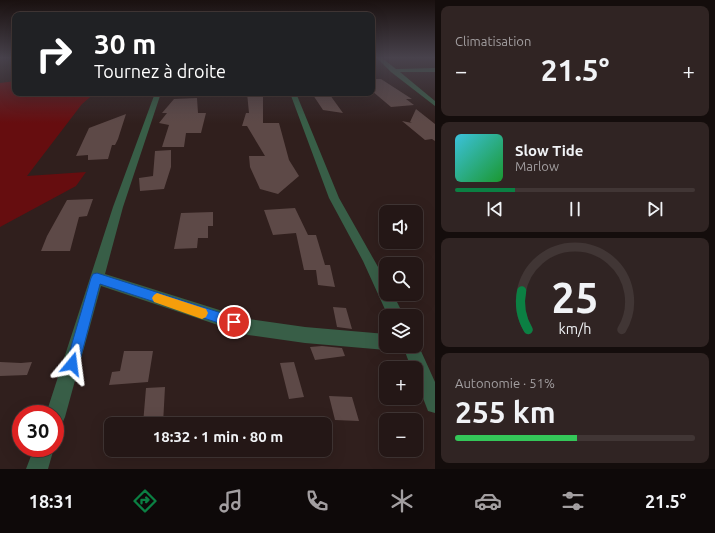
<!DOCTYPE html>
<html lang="fr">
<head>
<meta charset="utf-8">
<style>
  body { margin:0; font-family:Ubuntu,sans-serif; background:#302423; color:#f1f3f6; height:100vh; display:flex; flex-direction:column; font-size:15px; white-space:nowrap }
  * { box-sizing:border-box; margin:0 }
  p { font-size:13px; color:#a39fa1 }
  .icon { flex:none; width:22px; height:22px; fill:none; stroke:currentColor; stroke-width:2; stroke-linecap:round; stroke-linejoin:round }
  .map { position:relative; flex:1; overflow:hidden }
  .sheet { display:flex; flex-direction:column; gap:6px; padding:6px; background:#140d0c; width:280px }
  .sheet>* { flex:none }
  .guide { position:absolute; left:12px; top:12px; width:363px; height:84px; border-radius:8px; box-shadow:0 4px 16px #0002,0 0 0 1px #413635; background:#202124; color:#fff; overflow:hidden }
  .tools { position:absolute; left:379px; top:205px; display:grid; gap:8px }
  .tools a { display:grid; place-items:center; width:44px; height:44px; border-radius:8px; background:#241716; box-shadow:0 4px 16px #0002,0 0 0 1px #413635; font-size:20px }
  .speed { position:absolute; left:12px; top:405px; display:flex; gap:8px; font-size:20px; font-weight:700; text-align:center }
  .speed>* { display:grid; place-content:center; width:52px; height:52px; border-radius:50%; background:#241716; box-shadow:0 4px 16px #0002,0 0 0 1px #413635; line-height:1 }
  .speed .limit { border:6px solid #d22; background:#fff; color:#111 }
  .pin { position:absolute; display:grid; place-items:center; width:34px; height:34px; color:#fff; margin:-17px; border:2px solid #fff; border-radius:50%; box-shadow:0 1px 4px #0007 }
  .me { position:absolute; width:44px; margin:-22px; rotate:16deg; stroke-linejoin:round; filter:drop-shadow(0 0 3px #0008) }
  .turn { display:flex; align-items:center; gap:14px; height:84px; padding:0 16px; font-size:18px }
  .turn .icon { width:52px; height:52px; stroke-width:2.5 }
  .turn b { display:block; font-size:28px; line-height:34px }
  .big { font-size:30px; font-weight:600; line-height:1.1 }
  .sheet .card { flex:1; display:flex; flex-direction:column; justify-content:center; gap:6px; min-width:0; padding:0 14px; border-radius:8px; background:#302423 }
  .sheet .dial { align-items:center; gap:0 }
  .dial svg { height:104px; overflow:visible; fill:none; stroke:#413635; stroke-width:7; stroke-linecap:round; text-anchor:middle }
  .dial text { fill:#f1f3f6; stroke:none }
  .song { display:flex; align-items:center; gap:12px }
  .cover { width:48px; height:48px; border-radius:6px; background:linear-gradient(135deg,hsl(190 70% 55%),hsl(130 70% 35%)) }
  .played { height:4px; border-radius:2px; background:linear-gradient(90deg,#0b8043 25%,#413635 25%) }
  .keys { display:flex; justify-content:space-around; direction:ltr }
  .heat { display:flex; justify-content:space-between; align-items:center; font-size:22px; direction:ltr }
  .charge { height:6px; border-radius:3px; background:linear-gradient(90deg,#34c759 51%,#413635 0) }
  .trip { position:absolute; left:104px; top:417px; width:228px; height:40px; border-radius:8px; background:#241716; box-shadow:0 4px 16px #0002,0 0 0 1px #413635; font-weight:600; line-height:40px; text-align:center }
  .dock { display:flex; height:64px; justify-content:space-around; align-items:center; background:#0e0909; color:#a39fa1 }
  .dock .icon { width:28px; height:28px }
  .dock .current { color:#0b8043 }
  .dock b { font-size:18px; color:#f1f3f6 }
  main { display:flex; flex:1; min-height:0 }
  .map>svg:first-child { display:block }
</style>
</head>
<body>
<main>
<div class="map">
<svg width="435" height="469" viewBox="0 0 435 469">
  <rect width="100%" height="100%" fill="#301f1d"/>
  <path fill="#660d0f" d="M 15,81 L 15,93 L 95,93 L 82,104 L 27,176 L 86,172 L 76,186 L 0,227 L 0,83 Z"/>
  <path fill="#5d4947" d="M 372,79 L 381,79 L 412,99 L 406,99 L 414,105 L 391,107 L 372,91 Z
    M 247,93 L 263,93 L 263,123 L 279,123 L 289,160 L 299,176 L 278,194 L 260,189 L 250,167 L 249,156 L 265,156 L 247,126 L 242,126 L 246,113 L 249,113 Z
    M 313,95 L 330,95 L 343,113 L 323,110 Z
    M 197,98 L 198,113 L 206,113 L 201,133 L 186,133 L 184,147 L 162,147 L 169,125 L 159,123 L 167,113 L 162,113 L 174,99 Z
    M 416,109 L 435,124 L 435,141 L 432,139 L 425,140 L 402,121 L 412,123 L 410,122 Z
    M 126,114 L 118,139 L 115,145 L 112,145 L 108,159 L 88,160 L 88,155 L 76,156 L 89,128 Z
    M 171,150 L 171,167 L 164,189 L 140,191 L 139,178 L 153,176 L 155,151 Z
    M 93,199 L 87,216 L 79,217 L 70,251 L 41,251 L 47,236 L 67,200 Z
    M 295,208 L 308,235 L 316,235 L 325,265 L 330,265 L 335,287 L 318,285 L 316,270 L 304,270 L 296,233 L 273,235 L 264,210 Z
    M 213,212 L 213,226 L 208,226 L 208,238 L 198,238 L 197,248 L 174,249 L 181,213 Z
    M 333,307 L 346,308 L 352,329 L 337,327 Z
    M 322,346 L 342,348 L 345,356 L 315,360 L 310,347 Z
    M 124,351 L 153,351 L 148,382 L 109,385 L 112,372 L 120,371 Z
    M 0,362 L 21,363 L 32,362 L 27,375 L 0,376 Z
    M 294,362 L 304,397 L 289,399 L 280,363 Z
    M 165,387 L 163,424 L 143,424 L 146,388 Z
    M 329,396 L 352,397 L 359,421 L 335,420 Z"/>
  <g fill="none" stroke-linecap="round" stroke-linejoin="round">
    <path fill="#385e47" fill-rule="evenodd" d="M 377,58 L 382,58 L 396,69 L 435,68 L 435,72 L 400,72 L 435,101 L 435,106 L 391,72 Z
      M 155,93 L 161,93 L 123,207 L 105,274 L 248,319 L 305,327 L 386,334 L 386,346 L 393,346 L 386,350 L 305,343 L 248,335 L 101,286 L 65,417 L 62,424 L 55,427 L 55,414 L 46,414 L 113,207 Z
      M 290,93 L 296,93 L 339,198 L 386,281 L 386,294 L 393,294 L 404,316 L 388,316 L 363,261 L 329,198 Z
      M 416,340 L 435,382 L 435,413 L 428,411 L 416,380 L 416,368 L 411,368 L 403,346 L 416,346 Z
      M 34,448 L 54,448 L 48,469 L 26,469 Z"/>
  </g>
  <linearGradient id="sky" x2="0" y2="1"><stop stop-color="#1a1110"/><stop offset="0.47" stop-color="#48424c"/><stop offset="1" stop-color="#48424c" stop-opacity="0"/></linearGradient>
  <rect width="435" height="123" fill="url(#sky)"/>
  <path fill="#1a73e8" stroke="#114b97" d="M 97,273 L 234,317 L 238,318 L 240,322 L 238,327 L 234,328 L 100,284 L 79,364 L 77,369 L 72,371 L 67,369 L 66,364 L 91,278 L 93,274 Z"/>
  <path fill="#f59e0b" d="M 157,293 L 206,309 L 208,313 L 206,317 L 202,319 L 154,302 L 152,298 L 154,295 Z"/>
</svg>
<div class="tools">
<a><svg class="icon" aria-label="sound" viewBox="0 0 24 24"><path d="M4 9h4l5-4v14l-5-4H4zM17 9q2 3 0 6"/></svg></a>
<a><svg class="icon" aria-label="search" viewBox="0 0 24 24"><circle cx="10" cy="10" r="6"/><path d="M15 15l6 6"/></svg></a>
<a><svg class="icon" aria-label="layers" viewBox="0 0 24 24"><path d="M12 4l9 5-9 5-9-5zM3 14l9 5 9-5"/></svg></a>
<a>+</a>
<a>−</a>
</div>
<div class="speed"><div class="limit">30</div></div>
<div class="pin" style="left:234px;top:322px;background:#d93025"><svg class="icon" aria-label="arrive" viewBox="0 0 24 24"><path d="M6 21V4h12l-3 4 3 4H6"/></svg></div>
<svg class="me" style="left:72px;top:364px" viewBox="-20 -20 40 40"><path d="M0-17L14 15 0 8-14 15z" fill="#1a73e8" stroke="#fff" stroke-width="4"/></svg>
<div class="trip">18:32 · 1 min · 80 m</div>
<div class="guide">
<div class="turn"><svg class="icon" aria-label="right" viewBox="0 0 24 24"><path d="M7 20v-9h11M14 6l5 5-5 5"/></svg><div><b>30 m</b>Tournez à droite</div></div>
</div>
</div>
<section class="sheet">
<div class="card"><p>Climatisation</p>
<div class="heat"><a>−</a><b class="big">21.5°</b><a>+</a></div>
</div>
<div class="card">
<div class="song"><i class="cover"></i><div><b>Slow Tide</b><p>Marlow</p></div></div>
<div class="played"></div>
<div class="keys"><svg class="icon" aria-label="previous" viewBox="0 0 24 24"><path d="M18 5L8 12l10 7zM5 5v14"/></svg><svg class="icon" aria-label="pause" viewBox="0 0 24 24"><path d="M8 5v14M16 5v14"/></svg><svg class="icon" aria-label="next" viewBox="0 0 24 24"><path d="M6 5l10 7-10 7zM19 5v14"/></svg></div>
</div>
<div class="card dial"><svg viewBox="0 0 100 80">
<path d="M14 69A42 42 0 1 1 86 69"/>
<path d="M14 69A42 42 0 0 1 9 39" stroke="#0b8043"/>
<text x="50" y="56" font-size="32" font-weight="700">25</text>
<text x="50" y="72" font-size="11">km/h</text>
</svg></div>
<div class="card"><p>Autonomie · 51%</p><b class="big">255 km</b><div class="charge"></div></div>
</section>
</main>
<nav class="dock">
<b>18:31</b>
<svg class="icon current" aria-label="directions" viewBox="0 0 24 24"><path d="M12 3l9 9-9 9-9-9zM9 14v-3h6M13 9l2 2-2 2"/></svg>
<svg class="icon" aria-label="music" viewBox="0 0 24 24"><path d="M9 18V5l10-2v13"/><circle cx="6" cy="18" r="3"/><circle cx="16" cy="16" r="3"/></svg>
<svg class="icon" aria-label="phone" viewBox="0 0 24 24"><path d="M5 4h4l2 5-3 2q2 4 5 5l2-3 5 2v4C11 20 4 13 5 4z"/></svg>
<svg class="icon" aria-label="climate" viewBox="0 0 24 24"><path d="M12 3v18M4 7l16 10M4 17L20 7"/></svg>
<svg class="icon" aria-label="car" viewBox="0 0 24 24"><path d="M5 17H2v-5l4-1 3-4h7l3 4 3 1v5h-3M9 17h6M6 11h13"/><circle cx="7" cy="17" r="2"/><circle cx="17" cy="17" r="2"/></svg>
<svg class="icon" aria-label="filters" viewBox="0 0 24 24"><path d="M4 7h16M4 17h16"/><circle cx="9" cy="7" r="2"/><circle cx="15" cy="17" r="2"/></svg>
<b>21.5°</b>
</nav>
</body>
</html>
